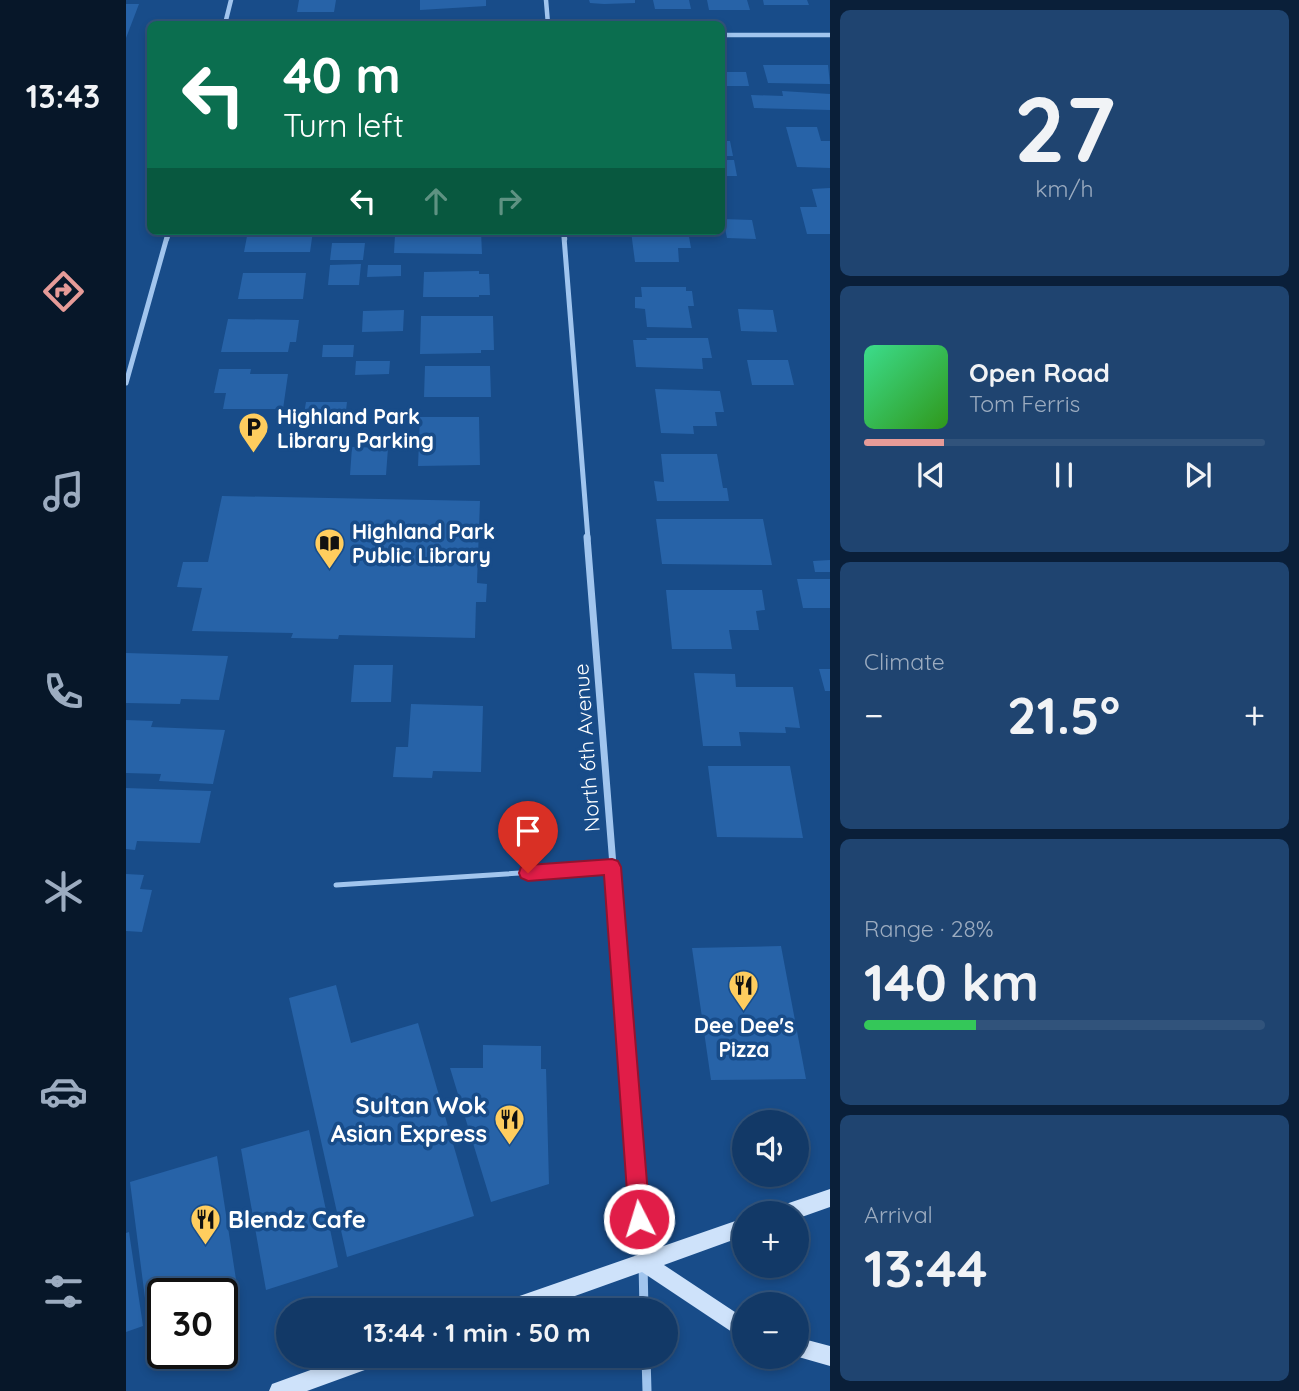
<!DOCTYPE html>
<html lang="en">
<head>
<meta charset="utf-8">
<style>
  body { margin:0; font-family:Quicksand,sans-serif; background:#1f4470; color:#f1f3f6; height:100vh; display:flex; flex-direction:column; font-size:26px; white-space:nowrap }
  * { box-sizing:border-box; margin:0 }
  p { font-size:23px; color:#9cacc0 }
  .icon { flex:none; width:38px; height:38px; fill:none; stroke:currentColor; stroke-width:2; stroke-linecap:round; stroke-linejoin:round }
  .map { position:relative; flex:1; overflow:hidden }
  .details { display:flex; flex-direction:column; gap:10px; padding:10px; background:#0a1f39; width:469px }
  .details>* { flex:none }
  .top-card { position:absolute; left:21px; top:21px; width:578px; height:214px; border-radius:10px; box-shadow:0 4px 10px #0003,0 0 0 2px #31537b; background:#0b6e4f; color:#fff; overflow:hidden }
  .controls { position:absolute; left:606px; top:1110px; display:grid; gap:14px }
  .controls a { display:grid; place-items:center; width:77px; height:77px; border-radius:50%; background:#123967; box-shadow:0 4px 10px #0003,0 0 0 2px #31537b; font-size:35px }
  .speed { position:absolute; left:21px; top:1278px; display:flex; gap:14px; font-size:35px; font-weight:700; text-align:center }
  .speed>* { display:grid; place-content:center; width:91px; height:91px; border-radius:50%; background:#123967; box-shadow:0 4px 10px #0003,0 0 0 2px #31537b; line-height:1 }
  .speed .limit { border:4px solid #111; border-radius:10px; background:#fff; color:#111 }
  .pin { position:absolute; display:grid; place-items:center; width:60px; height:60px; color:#fff; margin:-72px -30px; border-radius:50% 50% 50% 0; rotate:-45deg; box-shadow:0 0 7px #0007 }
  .pin .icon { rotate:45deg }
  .me { position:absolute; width:77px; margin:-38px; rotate:355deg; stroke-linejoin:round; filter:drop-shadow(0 0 5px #0008) }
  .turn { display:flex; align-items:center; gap:24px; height:147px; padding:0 21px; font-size:32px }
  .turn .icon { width:91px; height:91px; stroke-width:2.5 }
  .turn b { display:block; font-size:49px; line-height:60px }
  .lanes { display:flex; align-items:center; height:66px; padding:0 21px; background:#0003; justify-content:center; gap:35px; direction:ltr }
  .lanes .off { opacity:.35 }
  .big { font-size:52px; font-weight:700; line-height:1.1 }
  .details .card { flex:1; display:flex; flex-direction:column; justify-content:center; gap:10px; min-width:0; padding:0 24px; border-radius:10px; background:#1f4470 }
  .details .dial { align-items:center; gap:0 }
  .dial b { font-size:91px; line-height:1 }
  .song { display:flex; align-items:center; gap:21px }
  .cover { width:84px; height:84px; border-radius:10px; background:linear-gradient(135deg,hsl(150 70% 55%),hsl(110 70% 35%)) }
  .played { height:7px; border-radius:4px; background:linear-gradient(90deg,#e69b98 20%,#31537b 20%) }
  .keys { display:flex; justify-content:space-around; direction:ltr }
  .heat { display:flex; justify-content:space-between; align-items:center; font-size:38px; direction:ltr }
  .charge { height:10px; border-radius:5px; background:linear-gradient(90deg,#34c759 28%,#31537b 0) }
  .trip { position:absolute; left:150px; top:1298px; width:402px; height:70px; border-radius:35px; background:#123967; box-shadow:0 4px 10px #0003,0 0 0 2px #31537b; font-weight:700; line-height:70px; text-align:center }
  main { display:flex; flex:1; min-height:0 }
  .tabs { display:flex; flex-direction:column; width:126px; justify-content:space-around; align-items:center; background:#071729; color:#9cacc0 }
  .tabs .icon { width:49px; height:49px }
  .tabs .active { color:#e69b98 }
  .tabs b { font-size:32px; color:#f1f3f6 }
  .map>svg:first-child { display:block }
</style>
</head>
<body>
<main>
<nav class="tabs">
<b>13:43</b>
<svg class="icon active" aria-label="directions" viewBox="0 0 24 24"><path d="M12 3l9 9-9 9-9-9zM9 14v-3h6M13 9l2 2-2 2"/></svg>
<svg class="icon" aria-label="music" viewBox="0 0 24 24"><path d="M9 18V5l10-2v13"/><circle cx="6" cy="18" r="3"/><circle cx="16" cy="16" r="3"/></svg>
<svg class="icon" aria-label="phone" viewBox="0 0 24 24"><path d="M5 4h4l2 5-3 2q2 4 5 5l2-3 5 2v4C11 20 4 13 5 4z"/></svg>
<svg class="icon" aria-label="climate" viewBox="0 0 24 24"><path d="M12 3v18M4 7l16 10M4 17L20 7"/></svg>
<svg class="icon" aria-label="car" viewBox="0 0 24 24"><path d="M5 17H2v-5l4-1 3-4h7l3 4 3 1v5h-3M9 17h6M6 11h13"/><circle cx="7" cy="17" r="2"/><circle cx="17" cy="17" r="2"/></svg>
<svg class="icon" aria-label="filters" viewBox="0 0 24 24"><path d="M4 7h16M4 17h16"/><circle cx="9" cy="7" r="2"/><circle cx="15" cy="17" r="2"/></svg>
</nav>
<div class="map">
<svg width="704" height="1391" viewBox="0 0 704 1391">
  <rect width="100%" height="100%" fill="#184c89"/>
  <path fill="#2763a8" d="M 173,0 L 210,0 L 208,12 L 171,12 Z
    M 294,0 L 360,0 L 360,6 L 294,10 Z
    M 463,0 L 509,0 L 509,3 L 478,4 L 464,3 Z
    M 527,0 L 563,0 L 565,9 L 529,9 Z
    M 581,0 L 621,0 L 624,10 L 583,10 Z
    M 637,0 L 681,0 L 683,5 L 638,5 Z
    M 0,4 L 13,4 L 0,38 Z
    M 637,65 L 702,65 L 704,84 L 642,83 Z
    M 595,72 L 620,72 L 623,86 L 595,86 Z
    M 656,91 L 704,94 L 704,110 L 628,108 L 625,95 L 657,96 Z
    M 660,127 L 691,127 L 695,141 L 704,141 L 704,168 L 671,167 Z
    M 595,141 L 604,141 L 607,156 L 595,156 Z
    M 595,160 L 608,160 L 611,176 L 595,176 Z
    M 704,188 L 704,234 L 681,234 L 674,207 L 691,207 L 686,189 Z
    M 597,219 L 626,220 L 630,239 L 601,238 Z
    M 122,231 L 187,231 L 184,252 L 118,252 Z
    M 288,231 L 355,231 L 356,254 L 268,253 L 269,235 Z
    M 505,231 L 562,231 L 565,248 L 552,248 L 553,262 L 509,262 Z
    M 206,243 L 239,243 L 237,260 L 204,260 Z
    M 235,264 L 233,285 L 202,285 L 204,265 Z
    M 242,265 L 275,265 L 275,276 L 241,277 Z
    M 353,271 L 353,274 L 363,274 L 364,295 L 353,295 L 353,297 L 297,297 L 298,272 Z
    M 117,273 L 180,273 L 177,299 L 112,299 Z
    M 515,287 L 560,287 L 560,291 L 566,291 L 568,306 L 562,306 L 566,328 L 521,327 L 519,309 L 509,308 L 509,297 L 516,297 Z
    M 612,309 L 647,310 L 651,332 L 615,331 Z
    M 278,310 L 277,331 L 236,332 L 237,311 Z
    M 295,316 L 367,316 L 368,350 L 355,350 L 355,353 L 294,354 Z
    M 102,319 L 173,320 L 170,342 L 164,342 L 162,352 L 95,352 Z
    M 520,338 L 582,338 L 586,358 L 576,358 L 577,369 L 510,367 L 507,340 L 521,340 Z
    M 197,345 L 228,345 L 227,357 L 196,357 Z
    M 621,360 L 662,360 L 668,385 L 626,385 Z
    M 230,361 L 264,361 L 263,374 L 229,375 Z
    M 299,366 L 364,366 L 365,397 L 298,397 Z
    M 93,369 L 125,369 L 124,374 L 162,374 L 157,409 L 97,409 L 100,393 L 88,393 Z
    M 529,389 L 594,391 L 598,412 L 589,412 L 591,426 L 567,426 L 568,434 L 535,433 Z
    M 180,402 L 221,402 L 219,419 L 177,420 Z
    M 294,417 L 353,417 L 354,465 L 292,466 Z
    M 226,447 L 262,448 L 260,475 L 224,475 Z
    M 535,454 L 591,454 L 597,488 L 601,488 L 603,501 L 531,501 L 528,481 L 538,482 Z
    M 96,496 L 354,501 L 351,583 L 361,584 L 360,602 L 350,602 L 349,638 L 213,635 L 212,639 L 165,638 L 167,633 L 66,631 L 76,588 L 51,587 L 57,562 L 82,562 Z
    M 530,519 L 637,519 L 646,565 L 536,564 Z
    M 704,560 L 704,572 L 689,572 L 687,561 Z
    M 671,579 L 704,579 L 704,608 L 677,608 Z
    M 540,590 L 636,590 L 639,610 L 630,611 L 633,630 L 603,630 L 606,649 L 546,649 Z
    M 0,653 L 102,656 L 93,700 L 55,699 L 54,704 L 0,703 Z
    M 228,665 L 267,665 L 265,702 L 225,702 Z
    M 693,669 L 704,669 L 704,691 L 699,691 Z
    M 568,673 L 609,674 L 610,687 L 667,687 L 674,728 L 659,727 L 660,733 L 613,732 L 615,746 L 577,746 Z
    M 285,704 L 357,706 L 355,772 L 307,771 L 306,778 L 267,777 L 270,747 L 282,747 Z
    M 0,720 L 27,721 L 25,727 L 99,730 L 87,784 L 33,781 L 35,774 L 0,773 Z
    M 582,766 L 664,766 L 677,838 L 591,837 Z
    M 0,788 L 85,791 L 74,843 L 11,841 L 9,850 L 0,849 Z
    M 0,874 L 18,875 L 14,889 L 26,890 L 16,932 L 0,931 Z
    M 655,946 L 680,1079 L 585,1080 L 566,948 Z
    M 210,985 L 225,1043 L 292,1023 L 348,1216 L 221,1257 L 163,998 Z
    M 357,1045 L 415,1046 L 415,1069 L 420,1069 L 423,1184 L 365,1202 L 324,1068 L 357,1068 Z
    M 183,1130 L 212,1267 L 140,1290 L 115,1149 Z
    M 91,1156 L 113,1299 L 96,1305 L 96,1293 L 37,1293 L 37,1324 L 23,1329 L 4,1182 Z
    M 3,1232 L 17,1326 L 0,1332 L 0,1233 Z"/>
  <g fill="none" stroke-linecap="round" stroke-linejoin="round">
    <path stroke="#a1c5ee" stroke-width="5" d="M 210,885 L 486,867"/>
    <path stroke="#a1c5ee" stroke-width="4.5" d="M 420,0 L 422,24
      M 99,24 L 105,0
      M 595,35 L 704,35
      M 438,231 L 439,239
      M 41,239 L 43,231"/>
    <path stroke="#a1c5ee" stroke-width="5" d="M 438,237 L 462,539
      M 0,383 L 41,237"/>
    <path stroke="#a1c5ee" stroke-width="7" d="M 461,537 L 491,916"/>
    <path stroke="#a1c5ee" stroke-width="9" d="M 490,914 L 517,1262 L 518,1311
      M 520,1356 L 521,1391"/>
    <path fill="#cee2fa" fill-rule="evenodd" d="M 704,1189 L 704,1207 L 670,1219 L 670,1213 L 652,1213 L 654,1206 Z
      M 618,1218 L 618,1236 L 538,1265 L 618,1318 L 618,1340 L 516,1272 L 407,1311 L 369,1311 L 372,1304 L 379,1301 Z
      M 670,1337 L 704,1346 L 704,1366 L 669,1356 Z
      M 223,1356 L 261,1356 L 258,1363 L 181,1391 L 143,1391 L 146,1384 Z"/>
  </g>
  <path fill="#e11d48" stroke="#92132f" stroke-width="2" d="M 486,859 L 492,861 L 495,867 L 524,1219 L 521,1226 L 513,1229 L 506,1226 L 503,1219 L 478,875 L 402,881 L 395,878 L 393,873 L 395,867 L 402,865 Z"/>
  <defs>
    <symbol id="parking-pin" viewBox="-11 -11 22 30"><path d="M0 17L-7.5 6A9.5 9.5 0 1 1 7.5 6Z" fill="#ffcd5e" stroke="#184c89"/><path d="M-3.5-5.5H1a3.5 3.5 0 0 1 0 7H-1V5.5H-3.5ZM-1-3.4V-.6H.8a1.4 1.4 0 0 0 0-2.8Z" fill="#111"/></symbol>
    <symbol id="library-pin" viewBox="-11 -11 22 30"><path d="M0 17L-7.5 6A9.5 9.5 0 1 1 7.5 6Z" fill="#ffcd5e" stroke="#184c89"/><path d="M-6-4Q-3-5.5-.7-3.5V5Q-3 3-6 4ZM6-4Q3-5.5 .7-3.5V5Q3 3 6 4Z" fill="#111"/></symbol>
    <symbol id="restaurant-pin" viewBox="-11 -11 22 30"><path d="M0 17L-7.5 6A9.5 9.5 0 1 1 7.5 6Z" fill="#ffcd5e" stroke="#184c89"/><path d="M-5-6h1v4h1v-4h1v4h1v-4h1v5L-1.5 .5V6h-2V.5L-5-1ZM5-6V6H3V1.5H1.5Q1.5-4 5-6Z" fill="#111"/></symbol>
  </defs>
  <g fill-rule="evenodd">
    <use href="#parking-pin" x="110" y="410" width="35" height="47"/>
    <use href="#library-pin" x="186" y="526" width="35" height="47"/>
    <use href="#restaurant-pin" x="600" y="968" width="35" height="47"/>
    <use href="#restaurant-pin" x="366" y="1102" width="35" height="47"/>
    <use href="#restaurant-pin" x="62" y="1202" width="35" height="47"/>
  </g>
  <g text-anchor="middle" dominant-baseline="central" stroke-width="7" stroke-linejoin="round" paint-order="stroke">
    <g font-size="21" font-weight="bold" fill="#fff" stroke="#184c89" text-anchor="start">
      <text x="151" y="416">Highland Park<tspan x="151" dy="24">Library Parking</tspan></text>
      <text x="226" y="531">Highland Park<tspan x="226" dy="24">Public Library</tspan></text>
      <text x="618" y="1025" text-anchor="middle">Dee Dee's<tspan x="618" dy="24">Pizza</tspan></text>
    </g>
    <g font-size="21" fill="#fff" stroke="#184c89">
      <text transform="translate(460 748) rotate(-94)">North 6th Avenue</text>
    </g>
    <g font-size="24" font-weight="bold" fill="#fff" stroke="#184c89" text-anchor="end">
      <text x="361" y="1105">Sultan Wok<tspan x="361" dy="28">Asian Express</tspan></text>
      <text x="102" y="1219" text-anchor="start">Blendz Cafe</text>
    </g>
  </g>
</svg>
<div class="controls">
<a><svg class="icon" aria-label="sound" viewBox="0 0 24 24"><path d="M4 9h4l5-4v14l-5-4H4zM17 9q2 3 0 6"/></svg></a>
<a>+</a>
<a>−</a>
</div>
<div class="speed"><div class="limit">30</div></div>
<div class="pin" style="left:402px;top:873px;background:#d93025"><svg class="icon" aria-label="arrive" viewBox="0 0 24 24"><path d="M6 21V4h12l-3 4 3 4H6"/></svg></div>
<svg class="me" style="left:513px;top:1219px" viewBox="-20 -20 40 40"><circle r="17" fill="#e11d48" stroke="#fff" stroke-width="3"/><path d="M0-11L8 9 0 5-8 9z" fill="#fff"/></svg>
<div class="trip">13:44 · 1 min · 50 m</div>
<div class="top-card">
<div class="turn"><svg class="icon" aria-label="left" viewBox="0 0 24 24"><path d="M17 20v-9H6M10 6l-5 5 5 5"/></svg><div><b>40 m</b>Turn left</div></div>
<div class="lanes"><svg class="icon" aria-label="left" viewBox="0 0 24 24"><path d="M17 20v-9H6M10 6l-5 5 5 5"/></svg><svg class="icon off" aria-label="ahead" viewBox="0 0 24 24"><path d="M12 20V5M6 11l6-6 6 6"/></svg><svg class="icon off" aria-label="right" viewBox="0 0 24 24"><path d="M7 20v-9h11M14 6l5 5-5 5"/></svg></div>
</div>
</div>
<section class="details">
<div class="card dial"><b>27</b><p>km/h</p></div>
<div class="card">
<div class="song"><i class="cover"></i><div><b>Open Road</b><p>Tom Ferris</p></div></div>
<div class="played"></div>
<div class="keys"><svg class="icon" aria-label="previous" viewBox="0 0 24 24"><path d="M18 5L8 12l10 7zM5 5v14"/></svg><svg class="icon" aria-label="pause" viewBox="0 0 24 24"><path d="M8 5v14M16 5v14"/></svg><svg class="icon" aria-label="next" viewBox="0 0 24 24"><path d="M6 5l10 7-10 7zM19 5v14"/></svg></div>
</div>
<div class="card"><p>Climate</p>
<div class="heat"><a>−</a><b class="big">21.5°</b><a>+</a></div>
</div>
<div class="card"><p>Range · 28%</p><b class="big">140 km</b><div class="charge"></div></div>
<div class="card"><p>Arrival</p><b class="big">13:44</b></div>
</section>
</main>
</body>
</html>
